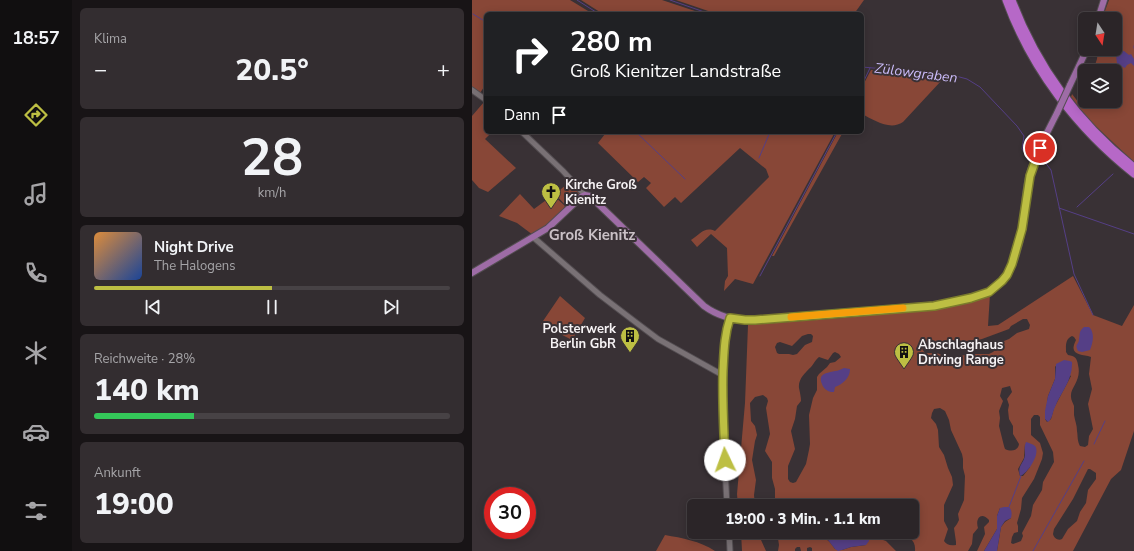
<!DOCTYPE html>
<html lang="de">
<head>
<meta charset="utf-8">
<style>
  body { margin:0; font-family:"Nunito Sans",sans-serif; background:#332d30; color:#f1f3f6; height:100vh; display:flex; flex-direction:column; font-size:15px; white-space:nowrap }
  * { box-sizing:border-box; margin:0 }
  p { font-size:13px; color:#a6a5a8 }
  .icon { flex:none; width:22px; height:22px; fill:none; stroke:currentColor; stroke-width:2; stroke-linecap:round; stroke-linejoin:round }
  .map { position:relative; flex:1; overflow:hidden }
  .panel { display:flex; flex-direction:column; gap:8px; padding:8px; background:#181416; width:400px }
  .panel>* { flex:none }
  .guide { position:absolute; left:12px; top:12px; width:380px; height:122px; border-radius:6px; box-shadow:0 2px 10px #0003,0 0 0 1px #474245; background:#202124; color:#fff; overflow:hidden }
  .needle { width:26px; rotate:168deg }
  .controls { position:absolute; left:606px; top:12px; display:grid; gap:8px }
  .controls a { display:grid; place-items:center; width:44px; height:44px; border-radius:6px; background:#2b2528; box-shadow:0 2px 10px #0003,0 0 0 1px #474245; font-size:20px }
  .speed { position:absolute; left:12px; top:487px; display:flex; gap:8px; font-size:20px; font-weight:700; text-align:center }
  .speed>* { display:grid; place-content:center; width:52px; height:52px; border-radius:50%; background:#2b2528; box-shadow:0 2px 10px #0003,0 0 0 1px #474245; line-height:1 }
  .speed .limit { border:6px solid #d22; background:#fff; color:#111 }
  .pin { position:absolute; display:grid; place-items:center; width:34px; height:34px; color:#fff; margin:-17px; border:2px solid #fff; border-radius:50%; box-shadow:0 1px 4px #0007 }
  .me { position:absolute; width:44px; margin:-22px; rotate:357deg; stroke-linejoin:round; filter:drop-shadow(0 0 3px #0008) }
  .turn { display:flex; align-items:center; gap:14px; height:84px; padding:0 20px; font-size:18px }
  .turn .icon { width:52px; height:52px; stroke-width:2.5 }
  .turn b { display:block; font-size:28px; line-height:34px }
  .then { display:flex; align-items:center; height:38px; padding:0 20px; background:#0003; gap:8px; font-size:15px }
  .big { font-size:30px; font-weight:800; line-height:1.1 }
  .panel .tile { flex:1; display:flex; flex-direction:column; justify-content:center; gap:6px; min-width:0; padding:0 14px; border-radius:6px; background:#332d30 }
  .panel .dial { align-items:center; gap:0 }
  .dial b { font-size:52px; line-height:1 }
  .song { display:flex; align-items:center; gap:12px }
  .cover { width:48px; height:48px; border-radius:6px; background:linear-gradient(135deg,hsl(30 70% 55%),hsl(220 70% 35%)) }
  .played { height:4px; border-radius:2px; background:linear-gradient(90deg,#bdbf43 50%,#474245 50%) }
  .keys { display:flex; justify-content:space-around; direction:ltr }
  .heat { display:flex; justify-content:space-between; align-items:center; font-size:22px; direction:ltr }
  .charge { height:6px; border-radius:3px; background:linear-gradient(90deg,#34c759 28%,#474245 0) }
  .trip { position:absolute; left:215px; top:499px; width:232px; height:40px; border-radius:6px; background:#2b2528; box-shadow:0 2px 10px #0003,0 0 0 1px #474245; font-weight:800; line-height:40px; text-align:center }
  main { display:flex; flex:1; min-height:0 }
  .menu { display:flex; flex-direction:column; width:72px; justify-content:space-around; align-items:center; background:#110f10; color:#a6a5a8 }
  .menu .icon { width:28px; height:28px }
  .menu .active { color:#bdbf43 }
  .menu b { font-size:18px; color:#f1f3f6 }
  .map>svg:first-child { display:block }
</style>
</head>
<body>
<main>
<nav class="menu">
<b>18:57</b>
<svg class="icon active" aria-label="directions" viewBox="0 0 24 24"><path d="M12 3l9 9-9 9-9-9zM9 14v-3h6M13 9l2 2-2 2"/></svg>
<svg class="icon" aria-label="music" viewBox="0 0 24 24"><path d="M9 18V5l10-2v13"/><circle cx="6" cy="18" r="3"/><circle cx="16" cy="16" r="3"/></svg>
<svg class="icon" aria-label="phone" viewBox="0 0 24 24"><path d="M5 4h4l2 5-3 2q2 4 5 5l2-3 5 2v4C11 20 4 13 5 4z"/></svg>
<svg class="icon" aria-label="climate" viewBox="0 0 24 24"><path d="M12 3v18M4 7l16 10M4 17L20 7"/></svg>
<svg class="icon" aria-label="car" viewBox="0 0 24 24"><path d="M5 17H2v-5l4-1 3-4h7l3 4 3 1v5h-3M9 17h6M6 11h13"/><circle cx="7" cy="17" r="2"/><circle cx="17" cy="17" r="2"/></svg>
<svg class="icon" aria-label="filters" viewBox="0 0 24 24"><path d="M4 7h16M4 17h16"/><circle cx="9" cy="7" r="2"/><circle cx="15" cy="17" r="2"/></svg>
</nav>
<section class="panel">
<div class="tile"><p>Klima</p>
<div class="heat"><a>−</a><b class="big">20.5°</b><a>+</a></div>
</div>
<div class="tile dial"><b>28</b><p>km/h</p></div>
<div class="tile">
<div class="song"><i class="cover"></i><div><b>Night Drive</b><p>The Halogens</p></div></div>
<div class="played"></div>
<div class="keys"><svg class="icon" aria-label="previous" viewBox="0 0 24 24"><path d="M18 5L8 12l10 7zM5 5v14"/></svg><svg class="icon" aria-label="pause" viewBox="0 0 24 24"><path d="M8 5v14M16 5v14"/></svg><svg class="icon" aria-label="next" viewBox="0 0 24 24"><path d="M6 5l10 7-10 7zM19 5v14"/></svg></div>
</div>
<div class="tile"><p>Reichweite · 28%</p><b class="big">140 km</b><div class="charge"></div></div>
<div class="tile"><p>Ankunft</p><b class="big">19:00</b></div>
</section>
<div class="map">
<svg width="662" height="551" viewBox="0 0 662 551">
  <rect width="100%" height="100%" fill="#393135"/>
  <path fill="#884737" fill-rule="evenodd" d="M 0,0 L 98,0 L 121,14 L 14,14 L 14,84 L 8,93 L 0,89 Z
    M 109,0 L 190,0 L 232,14 L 131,14 Z
    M 204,0 L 392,0 L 382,14 L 245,14 Z
    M 637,0 L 662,0 L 662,162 L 616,119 L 599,97 L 600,94 L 607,103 L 613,89 L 613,101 L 643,101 L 643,71 L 621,71 L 625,59 L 626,49 L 643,49 L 643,19 L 630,19 Z
    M 399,70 L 467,76 L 472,81 L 469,81 L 431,122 C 418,131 402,120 390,114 L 390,87 Z
    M 12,102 L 14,104 L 14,132 L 20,132 L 13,139 L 44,168 L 16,192 L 7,188 L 0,180 L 0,116 Z
    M 131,132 L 363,132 L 281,284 L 263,279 L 252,291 L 253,281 L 256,276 L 255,248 L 239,234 L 225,247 L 219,240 C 228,234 233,226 243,231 L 297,177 L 294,169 L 268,148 L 209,203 L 203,197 L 192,207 L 174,188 L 179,183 L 172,177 L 166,182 L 126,143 L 133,134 Z
    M 366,132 L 371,132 L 302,256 L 300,256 Z
    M 100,180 L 112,194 L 96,208 L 83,194 Z
    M 48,194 L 62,209 L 81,195 L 93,206 C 86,218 73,227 61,235 L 45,223 L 27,216 Z
    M 601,276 L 621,315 L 650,326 L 662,305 L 662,431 L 649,470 L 639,479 L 601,551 L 525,551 L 529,527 L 533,522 L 539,518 L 528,508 L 525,516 L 525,529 L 512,551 L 505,551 L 513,534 L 512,527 L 517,522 L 517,520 C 509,511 503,519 506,528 L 501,534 L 500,544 L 496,551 L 443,551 C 444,540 437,537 428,532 L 440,532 L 440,506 L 387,506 L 373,501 L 365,501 L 356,506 L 322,506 L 324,501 L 323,499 L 319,498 L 317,506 L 303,506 L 303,489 L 300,478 L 300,462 L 293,451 L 298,434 L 294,408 L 296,401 L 295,398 L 291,395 L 283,397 L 278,403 L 279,421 L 283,426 L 285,435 L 283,441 L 280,460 L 284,480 L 282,495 L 283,506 L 266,506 L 265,494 L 273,403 L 276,325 C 326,321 376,319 426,312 C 458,308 488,305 518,294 L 516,326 L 526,325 ZM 551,319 L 555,319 L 558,325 L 557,329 L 545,333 L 537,339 L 532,341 L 521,352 L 517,354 L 497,354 L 480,358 L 474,357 L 465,353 L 453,353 L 450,349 L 453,344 C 459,344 461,345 465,349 L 469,348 L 473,345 L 482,345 L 491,341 L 502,341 L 510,339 L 537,329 L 539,326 ZM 336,334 L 339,334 L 341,336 L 340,342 L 333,345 L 325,354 L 321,355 L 317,354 L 307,354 L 305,353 L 303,347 L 305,343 L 308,342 L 320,346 L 330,336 ZM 600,336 L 602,337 L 604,340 C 596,356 609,354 619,357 L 617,374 L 620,389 L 616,404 L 621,429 L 617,436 L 616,445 L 613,447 L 608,446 C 605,440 606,437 605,431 C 605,425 603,421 602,415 C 602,412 602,409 602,406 C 601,403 599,400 599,397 C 598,387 610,381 606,365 C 605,358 603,356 596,355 L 594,352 C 594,346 593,339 600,336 ZM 363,352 L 367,354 L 369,357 L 363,362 L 358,363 L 355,367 L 347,374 L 345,377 L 345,390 L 341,398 L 337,415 L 338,444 L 337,450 L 334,464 L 324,482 L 321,483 L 318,482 L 316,479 L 316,466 L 323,449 L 319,431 L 323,419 L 325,406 L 329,401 C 329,397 328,393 327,388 C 326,379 333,373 339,367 C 342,364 343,360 347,357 L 356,360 L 361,353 ZM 583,366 L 599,376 L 582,408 L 579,419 L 575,422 L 573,419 L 576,396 L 583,379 ZM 538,386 L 540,392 L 535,399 L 537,405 L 536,410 L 537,419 L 541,426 L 541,434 L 547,444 C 546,451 539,452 533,449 L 532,446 L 527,426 L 528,418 L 527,411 L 531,401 L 528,396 L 530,388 ZM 468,408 L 473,411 L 477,420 L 479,430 L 490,454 L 491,459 L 491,468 L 493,476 L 492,500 L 486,514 L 487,520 L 485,524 L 482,528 L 484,542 L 484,545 C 478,546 475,545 472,541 L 476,529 L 472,521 L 472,505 L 481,485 L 480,477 L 476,468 L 472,455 L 467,447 L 466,430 L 464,424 L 459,418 L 460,413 L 462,409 ZM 562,415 L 566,415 L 568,417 L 568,425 L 581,452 L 582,462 L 571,482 L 570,490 L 561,505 L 559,516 L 550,533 L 551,536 L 549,541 L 541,544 L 539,543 L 540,537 L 542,533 L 546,532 L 546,526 L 545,523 L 549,509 L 550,498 L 562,479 L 570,459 L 571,453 L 568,443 L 559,435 L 559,419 ZM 553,444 L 558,467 L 551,476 L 548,476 L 546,469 L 552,458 ZM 616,469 L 618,469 L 624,473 L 624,479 L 616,490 L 614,503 L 608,512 L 605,521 L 596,529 L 590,539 C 586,541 582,538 581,534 L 582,529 L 601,499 Z
    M 88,296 L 113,318 L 100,340 L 69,324 Z
    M 269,532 L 288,532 L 289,540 L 294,551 L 270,551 Z
    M 305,532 L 324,532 L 324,537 L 327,539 L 329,537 L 328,532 L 335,532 L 335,533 L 337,536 C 352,537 355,537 363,549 L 370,550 L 379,547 L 394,545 L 393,533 L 389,532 L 399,532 L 405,538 L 414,541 L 424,551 L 340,551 L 340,548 L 338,547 L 335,548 L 335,551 L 329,551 L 328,547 L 325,547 L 323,549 L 323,551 L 306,551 L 307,545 Z
    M 193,535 C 210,538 228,541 243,551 L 184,551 Z"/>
  <path fill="#553f86" d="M 652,51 L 657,55 L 659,54 L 662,59 L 662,66 L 659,63 L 655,65 L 653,68 L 645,64 L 644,55 L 647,52 Z
    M 612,327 L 617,327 C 623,332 621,343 618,350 L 610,352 L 606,351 C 602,344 607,345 607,339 C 608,333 607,331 612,327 Z
    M 592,360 L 598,361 L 600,362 C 601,380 589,392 583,407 C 580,413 581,418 576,422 L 573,419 L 573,411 L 576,396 L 583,379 L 584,364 Z
    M 372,368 L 378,369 C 378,378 371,384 363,387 L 362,392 L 359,392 C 355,391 351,388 350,384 C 345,373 356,373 363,371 C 366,371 369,369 372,368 Z
    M 554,442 C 557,443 561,444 563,446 C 569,454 555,474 548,476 C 545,465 552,464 553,455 C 553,450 552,447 554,442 Z
    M 532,507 L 537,507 C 540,510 540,514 539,518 L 533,521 L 529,527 L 525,551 L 512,551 L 525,529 L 525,516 L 528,508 Z
    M 335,532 L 389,532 C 394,533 397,535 397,541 L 394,545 L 379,547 L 370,550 L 366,551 L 363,549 L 356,540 L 352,537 L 337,536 L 335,535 Z"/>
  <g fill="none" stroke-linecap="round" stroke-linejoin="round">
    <path stroke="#553f86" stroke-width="1" d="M 105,0 L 127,14
      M 198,0 L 238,14
      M 1,14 L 14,22
      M 662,46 L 662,48
      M 390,67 L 480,75 L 495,79 L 508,87 L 545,126 L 552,136 L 550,149 L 553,153
      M 390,85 L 398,68
      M 164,132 L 213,179
      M 287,158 L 298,132
      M 572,161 L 579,170 L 602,274 L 621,315
      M 605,207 L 641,174
      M 587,208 L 662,234
      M 288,276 L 365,132
      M 622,444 L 633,421
      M 537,507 L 549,476
      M 561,551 L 612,461"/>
    <defs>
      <path id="minor" d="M 0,90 L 14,100
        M 50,132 L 91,171 L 113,195
        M 61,237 L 128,295 L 166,324 L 186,339 L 247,373 L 251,373
        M 255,506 C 253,462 249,417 251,373 C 252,354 252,337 258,318
        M 257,532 L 258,551"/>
      <path id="major" d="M 626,19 L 632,0
        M 598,85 L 615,49
        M 0,273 L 76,228 L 109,197 L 113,195 L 118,196 L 232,306 C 247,317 265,321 283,320 L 454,306 C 476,304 511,300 528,283 C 541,271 548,245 550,228 C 553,211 553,193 557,177 C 563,154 575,133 585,113"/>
      <path id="highway" d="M 534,0 C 559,69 605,129 662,174
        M 540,0 C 565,66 607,123 662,167"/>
    </defs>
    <use href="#minor" stroke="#534d51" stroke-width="7"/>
    <use href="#major" stroke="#534d51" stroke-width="8"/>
    <use href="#highway" stroke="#534d51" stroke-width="9"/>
    <use href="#minor" stroke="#797175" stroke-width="5"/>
    <use href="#major" stroke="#9e6ca6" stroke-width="6"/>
    <use href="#highway" stroke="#b668c7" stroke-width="7"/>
    <defs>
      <path id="major-bridge" d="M 585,113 L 598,85"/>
    </defs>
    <use href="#major-bridge" stroke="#534d51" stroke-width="8" stroke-linecap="butt"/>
    <use href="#major-bridge" stroke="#9e6ca6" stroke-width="6"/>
  </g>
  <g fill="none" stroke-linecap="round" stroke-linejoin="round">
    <defs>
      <path id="route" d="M 253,460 C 252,430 250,401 251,371 C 252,353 252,336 258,318 L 273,320 L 283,320 L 462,306 L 499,298 L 517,292 L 530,281 L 535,275 L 540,264 L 550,229 L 558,176 L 568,148"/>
    </defs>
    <use href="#route" stroke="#7b7c2c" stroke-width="10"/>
    <use href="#route" stroke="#bdbf43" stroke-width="7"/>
    <path stroke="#f59e0b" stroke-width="7" d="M 319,317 L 431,308"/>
  </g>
  <defs>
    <symbol id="church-pin" viewBox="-11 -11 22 30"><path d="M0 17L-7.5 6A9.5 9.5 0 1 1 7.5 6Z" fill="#bdbf43" stroke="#393135"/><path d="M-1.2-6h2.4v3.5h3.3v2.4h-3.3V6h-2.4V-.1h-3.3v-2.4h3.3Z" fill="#111"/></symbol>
    <symbol id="building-pin" viewBox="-11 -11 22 30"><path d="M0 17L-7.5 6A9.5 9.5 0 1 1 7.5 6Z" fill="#bdbf43" stroke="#393135"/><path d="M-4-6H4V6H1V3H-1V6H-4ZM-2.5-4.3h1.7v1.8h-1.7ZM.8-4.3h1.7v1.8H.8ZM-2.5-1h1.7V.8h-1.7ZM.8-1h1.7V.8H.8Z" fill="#111"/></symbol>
  </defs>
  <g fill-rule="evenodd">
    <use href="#church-pin" x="68" y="181" width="22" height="30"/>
    <use href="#building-pin" x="147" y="325" width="22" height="30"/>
    <use href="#building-pin" x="421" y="341" width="22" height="30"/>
  </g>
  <g text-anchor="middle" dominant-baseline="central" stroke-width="4" stroke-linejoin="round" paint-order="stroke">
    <g font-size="13" font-weight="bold" fill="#f6f2f4" stroke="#393135" text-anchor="start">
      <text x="93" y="185">Kirche Groß<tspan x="93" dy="15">Kienitz</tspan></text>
      <text x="144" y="329" text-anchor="end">Polsterwerk<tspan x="144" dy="15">Berlin GbR</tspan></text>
      <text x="446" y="345">Abschlaghaus<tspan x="446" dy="15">Driving Range</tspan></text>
    </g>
    <g font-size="14" font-style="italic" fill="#cbbcfa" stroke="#393135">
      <text transform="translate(444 73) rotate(7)">Zülowgraben</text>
    </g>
    <g font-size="15" font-weight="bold" fill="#cac1c6" stroke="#393135">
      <text x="120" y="235">Groß Kienitz</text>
    </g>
  </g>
</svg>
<div class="controls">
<a><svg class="needle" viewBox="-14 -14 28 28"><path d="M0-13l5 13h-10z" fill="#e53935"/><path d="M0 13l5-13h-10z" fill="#a6a5a8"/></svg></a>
<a><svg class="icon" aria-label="layers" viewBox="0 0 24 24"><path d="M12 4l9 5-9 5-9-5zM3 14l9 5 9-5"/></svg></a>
</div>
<div class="speed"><div class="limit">30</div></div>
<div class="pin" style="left:568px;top:148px;background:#d93025"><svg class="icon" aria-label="arrive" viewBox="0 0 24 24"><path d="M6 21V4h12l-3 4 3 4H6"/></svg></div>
<svg class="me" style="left:253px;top:460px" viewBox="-20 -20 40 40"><circle r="19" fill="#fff"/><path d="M0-13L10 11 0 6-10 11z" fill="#bdbf43"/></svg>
<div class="trip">19:00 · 3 Min. · 1.1 km</div>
<div class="guide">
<div class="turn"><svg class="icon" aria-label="right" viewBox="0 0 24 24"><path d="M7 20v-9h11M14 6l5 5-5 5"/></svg><div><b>280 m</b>Groß Kienitzer Landstraße</div></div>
<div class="then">Dann<svg class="icon" aria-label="arrive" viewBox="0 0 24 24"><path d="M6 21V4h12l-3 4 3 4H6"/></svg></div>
</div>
</div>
</main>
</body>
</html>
